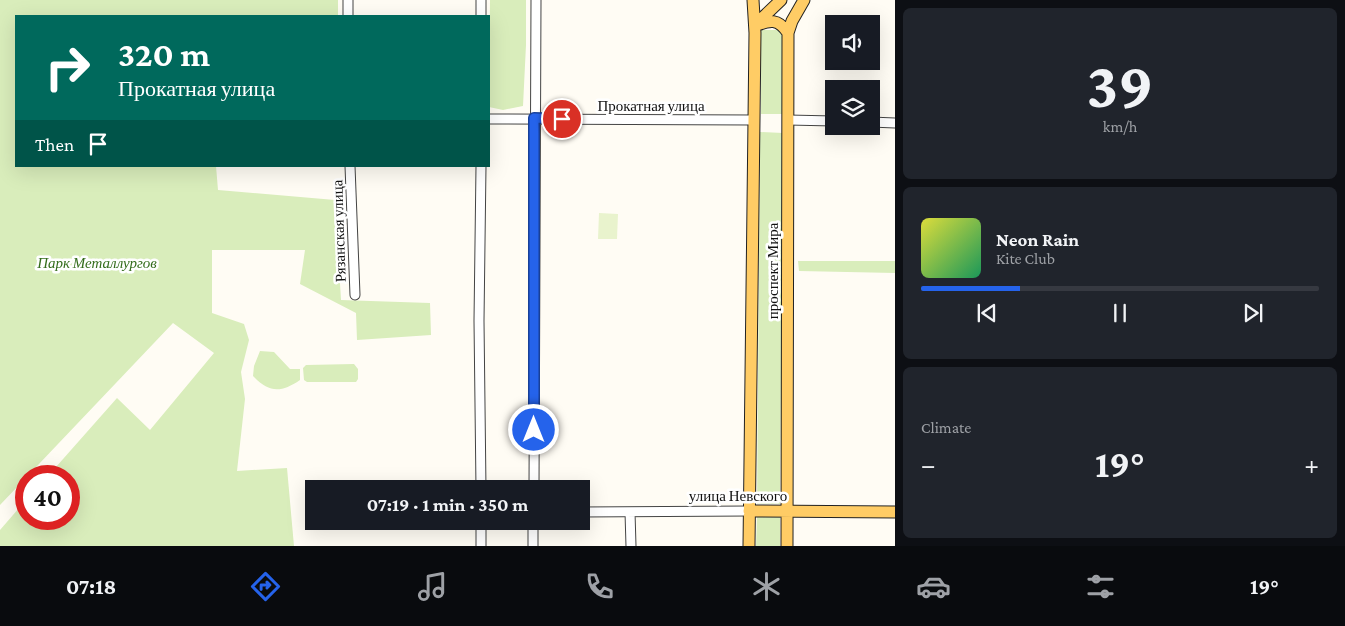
<!DOCTYPE html>
<html lang="en">
<head>
<meta charset="utf-8">
<style>
  body { margin:0; font-family:"Crimson Pro",serif; background:#20242c; color:#f1f3f6; height:100vh; display:flex; flex-direction:column; font-size:19px; white-space:nowrap }
  * { box-sizing:border-box; margin:0 }
  p { font-size:16px; color:#9ea1a6 }
  .icon { flex:none; width:28px; height:28px; fill:none; stroke:currentColor; stroke-width:2; stroke-linecap:round; stroke-linejoin:round }
  .map { position:relative; flex:1; overflow:hidden }
  .details { display:flex; flex-direction:column; gap:8px; padding:8px; background:#0d0f14; width:450px }
  .details>* { flex:none }
  .guide { position:absolute; left:15px; top:15px; width:475px; height:152px; border-radius:0px; box-shadow:0 5px 20px #0002; background:#00695c; color:#fff; overflow:hidden }
  .fabs { position:absolute; left:825px; top:15px; display:grid; gap:10px }
  .fabs a { display:grid; place-items:center; width:55px; height:55px; border-radius:0px; background:#171b24; box-shadow:0 5px 20px #0002; font-size:25px }
  .speed { position:absolute; left:15px; top:465px; display:flex; gap:10px; font-size:25px; font-weight:700; text-align:center }
  .speed>* { display:grid; place-content:center; width:65px; height:65px; border-radius:50%; background:#171b24; box-shadow:0 5px 20px #0002; line-height:1 }
  .speed .limit { border:8px solid #d22; background:#fff; color:#111 }
  .pin { position:absolute; display:grid; place-items:center; width:42px; height:42px; color:#fff; margin:-21px; border:2px solid #fff; border-radius:50%; box-shadow:0 1px 5px #0007 }
  .me { position:absolute; width:55px; margin:-28px; rotate:0deg; stroke-linejoin:round; filter:drop-shadow(0 0 4px #0008) }
  .turn { display:flex; align-items:center; gap:18px; height:105px; padding:0 20px; font-size:22px }
  .turn .icon { width:65px; height:65px; stroke-width:2.5 }
  .turn b { display:block; font-size:35px; line-height:42px }
  .then { display:flex; align-items:center; height:48px; padding:0 20px; background:#0003; gap:10px; font-size:19px }
  .big { font-size:38px; font-weight:700; line-height:1.1 }
  .details .tile { flex:1; display:flex; flex-direction:column; justify-content:center; gap:8px; min-width:0; padding:0 18px; border-radius:8px; background:#20242c }
  .details .dial { align-items:center; gap:0 }
  .dial b { font-size:65px; line-height:1 }
  .song { display:flex; align-items:center; gap:15px }
  .cover { width:60px; height:60px; border-radius:8px; background:linear-gradient(135deg,hsl(60 70% 55%),hsl(150 70% 35%)) }
  .played { height:5px; border-radius:2px; background:linear-gradient(90deg,#2563eb 25%,#363941 25%) }
  .keys { display:flex; justify-content:space-around; direction:ltr }
  .heat { display:flex; justify-content:space-between; align-items:center; font-size:28px; direction:ltr }
  .trip { position:absolute; left:305px; top:480px; width:285px; height:50px; border-radius:0px; background:#171b24; box-shadow:0 5px 20px #0002; font-weight:700; line-height:50px; text-align:center }
  .tab-bar { display:flex; height:80px; justify-content:space-around; align-items:center; background:#090b0e; color:#9ea1a6 }
  .tab-bar .icon { width:35px; height:35px }
  .tab-bar .current { color:#2563eb }
  .tab-bar b { font-size:22px; color:#f1f3f6 }
  main { display:flex; flex:1; min-height:0 }
  .map>svg:first-child { display:block }
</style>
</head>
<body>
<main>
<div class="map">
<svg width="895" height="546" viewBox="0 0 895 546">
  <rect width="100%" height="100%" fill="#fffcf4"/>
  <path fill="#d9edbb" d="M 0,0 L 338,0 L 338,16 L 16,16 L 16,166 L 216,166 L 218,190 L 335,200 L 341,300 L 430,303 L 431,335 L 357,340 L 356,313 L 300,284 L 305,250 L 212,250 L 212,313 L 244,324 L 249,340 L 241,372 L 245,399 L 237,471 L 287,468 L 294,546 L 0,546 L 0,530 L 26,500 L 26,519 L 69,519 L 69,476 L 48,476 L 117,398 L 150,430 L 214,353 L 173,323 L 0,505 Z
    M 490,0 L 526,0 L 526,45 L 523,106 L 503,110 L 489,107 Z
    M 761,30 L 783,30 L 782,114 L 761,114 Z
    M 760,132 L 783,133 L 780,504 L 757,504 Z
    M 798,261 L 895,261 L 895,273 L 799,271 Z
    M 260,351 L 274,352 L 290,369 L 300,369 L 300,380 C 281,393 269,393 253,376 L 254,366 Z
    M 354,364 L 358,369 L 358,379 L 356,382 L 307,382 L 304,380 L 303,368 L 306,365 Z
    M 757,517 L 780,517 L 780,546 L 756,546 Z"/>
  <path fill="#e9f3cd" d="M 599,213 L 618,214 L 617,239 L 598,239 Z"/>
  <g fill="none" stroke-linecap="round" stroke-linejoin="round">
    <defs>
      <path id="minor" d="M 348,0 L 348,16
        M 481,16 L 481,0
        M 489,119 L 753,120
        M 788,120 L 834,121
        M 871,122 L 895,123
        M 350,166 L 355,295
        M 481,166 L 479,321 L 481,489
        M 534,489 L 536,0
        M 581,512 L 749,511
        M 630,512 L 631,546
        M 533,521 L 533,546
        M 481,546 L 481,521"/>
      <path id="major" d="M 757,23 L 781,0
        M 755,26 C 770,20 778,18 788,33
        M 749,511 L 895,512
        M 749,546 L 755,33 L 753,0
        M 787,546 L 788,33 L 792,21 L 804,0"/>
    </defs>
    <use href="#minor" stroke="#444" stroke-width="11"/>
    <use href="#major" stroke="#222" stroke-width="13"/>
    <use href="#minor" stroke="#fff" stroke-width="9"/>
    <use href="#major" stroke="#ffcc65" stroke-width="11"/>
  </g>
  <g fill="none" stroke-linecap="round" stroke-linejoin="round">
    <defs>
      <path id="route" d="M 534,430 L 534,118 L 562,119"/>
    </defs>
    <use href="#route" stroke="#184099" stroke-width="12"/>
    <use href="#route" stroke="#2563eb" stroke-width="9"/>
  </g>
  <g text-anchor="middle" dominant-baseline="central" stroke-width="5" stroke-linejoin="round" paint-order="stroke">
    <g font-size="15" fill="#111" stroke="#fff">
      <text x="651" y="106">Прокатная улица</text>
      <text transform="translate(339 231) rotate(-92)">Рязанская улица</text>
      <text transform="translate(773 271) rotate(-90)">проспект Мира</text>
      <text x="738" y="496">улица Невского</text>
    </g>
    <g font-size="15" font-style="italic" fill="#346d1c" stroke="#fff">
      <text x="97" y="263">Парк Металлургов</text>
    </g>
  </g>
</svg>
<div class="fabs">
<a><svg class="icon" aria-label="sound" viewBox="0 0 24 24"><path d="M4 9h4l5-4v14l-5-4H4zM17 9q2 3 0 6"/></svg></a>
<a><svg class="icon" aria-label="layers" viewBox="0 0 24 24"><path d="M12 4l9 5-9 5-9-5zM3 14l9 5 9-5"/></svg></a>
</div>
<div class="speed"><div class="limit">40</div></div>
<div class="pin" style="left:562px;top:119px;background:#d93025"><svg class="icon" aria-label="arrive" viewBox="0 0 24 24"><path d="M6 21V4h12l-3 4 3 4H6"/></svg></div>
<svg class="me" style="left:534px;top:430px" viewBox="-20 -20 40 40"><circle r="17" fill="#2563eb" stroke="#fff" stroke-width="3"/><path d="M0-11L8 9 0 5-8 9z" fill="#fff"/></svg>
<div class="trip">07:19 · 1 min · 350 m</div>
<div class="guide">
<div class="turn"><svg class="icon" aria-label="right" viewBox="0 0 24 24"><path d="M7 20v-9h11M14 6l5 5-5 5"/></svg><div><b>320 m</b>Прокатная улица</div></div>
<div class="then">Then<svg class="icon" aria-label="arrive" viewBox="0 0 24 24"><path d="M6 21V4h12l-3 4 3 4H6"/></svg></div>
</div>
</div>
<section class="details">
<div class="tile dial"><b>39</b><p>km/h</p></div>
<div class="tile">
<div class="song"><i class="cover"></i><div><b>Neon Rain</b><p>Kite Club</p></div></div>
<div class="played"></div>
<div class="keys"><svg class="icon" aria-label="previous" viewBox="0 0 24 24"><path d="M18 5L8 12l10 7zM5 5v14"/></svg><svg class="icon" aria-label="pause" viewBox="0 0 24 24"><path d="M8 5v14M16 5v14"/></svg><svg class="icon" aria-label="next" viewBox="0 0 24 24"><path d="M6 5l10 7-10 7zM19 5v14"/></svg></div>
</div>
<div class="tile"><p>Climate</p>
<div class="heat"><a>−</a><b class="big">19°</b><a>+</a></div>
</div>
</section>
</main>
<nav class="tab-bar">
<b>07:18</b>
<svg class="icon current" aria-label="directions" viewBox="0 0 24 24"><path d="M12 3l9 9-9 9-9-9zM9 14v-3h6M13 9l2 2-2 2"/></svg>
<svg class="icon" aria-label="music" viewBox="0 0 24 24"><path d="M9 18V5l10-2v13"/><circle cx="6" cy="18" r="3"/><circle cx="16" cy="16" r="3"/></svg>
<svg class="icon" aria-label="phone" viewBox="0 0 24 24"><path d="M5 4h4l2 5-3 2q2 4 5 5l2-3 5 2v4C11 20 4 13 5 4z"/></svg>
<svg class="icon" aria-label="climate" viewBox="0 0 24 24"><path d="M12 3v18M4 7l16 10M4 17L20 7"/></svg>
<svg class="icon" aria-label="car" viewBox="0 0 24 24"><path d="M5 17H2v-5l4-1 3-4h7l3 4 3 1v5h-3M9 17h6M6 11h13"/><circle cx="7" cy="17" r="2"/><circle cx="17" cy="17" r="2"/></svg>
<svg class="icon" aria-label="filters" viewBox="0 0 24 24"><path d="M4 7h16M4 17h16"/><circle cx="9" cy="7" r="2"/><circle cx="15" cy="17" r="2"/></svg>
<b>19°</b>
</nav>
</body>
</html>
